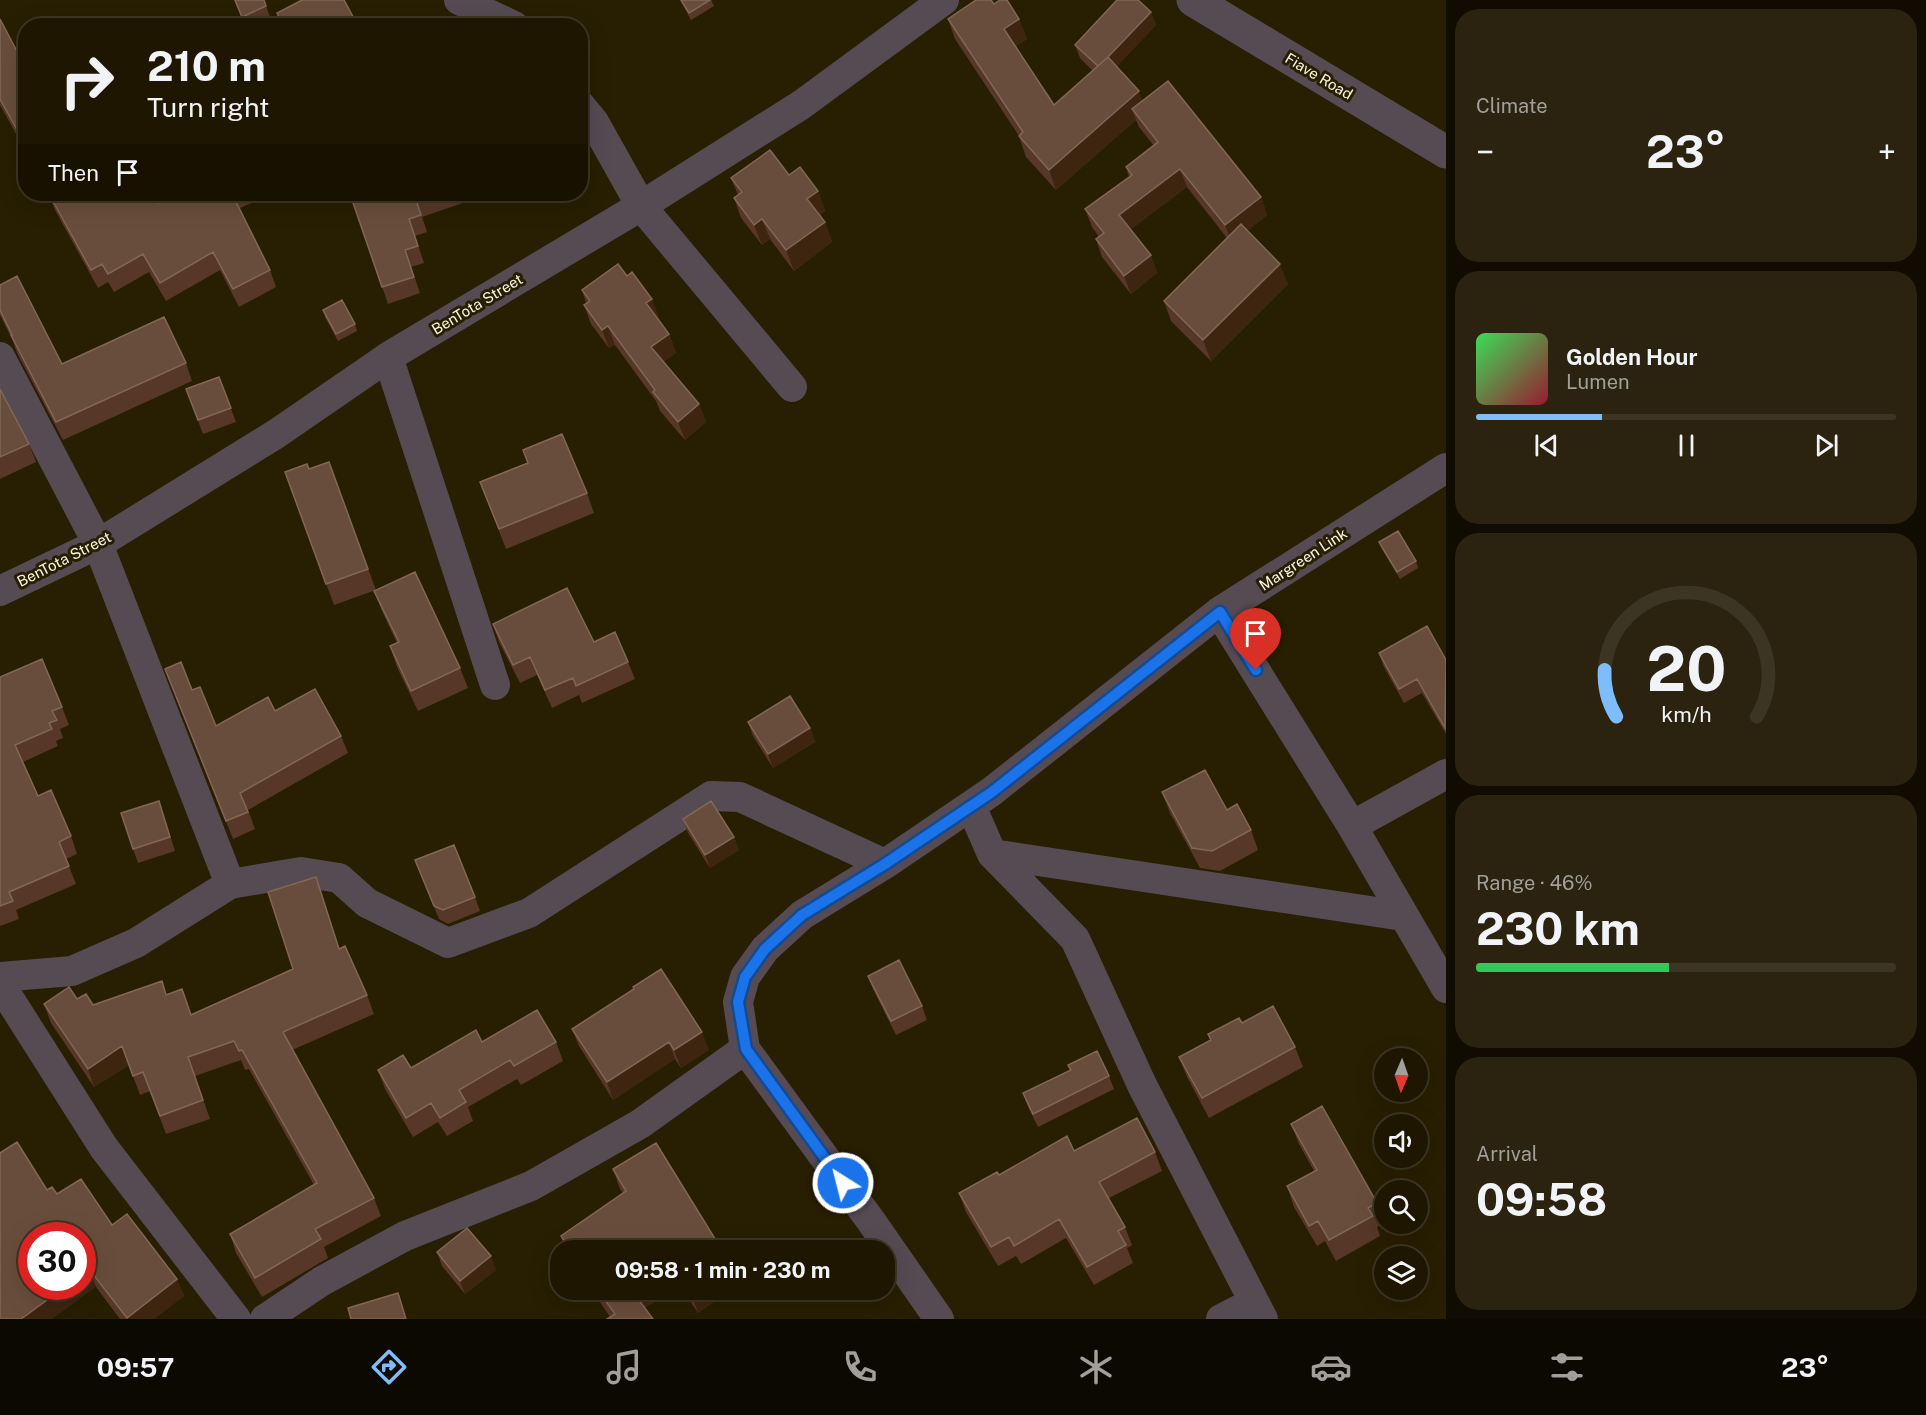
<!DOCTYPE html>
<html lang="en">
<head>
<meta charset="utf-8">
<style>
  body { margin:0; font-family:"Public Sans",sans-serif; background:#2b2310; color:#f1f3f6; height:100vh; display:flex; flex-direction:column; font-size:22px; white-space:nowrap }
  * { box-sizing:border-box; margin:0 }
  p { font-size:20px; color:#a19f99 }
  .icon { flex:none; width:33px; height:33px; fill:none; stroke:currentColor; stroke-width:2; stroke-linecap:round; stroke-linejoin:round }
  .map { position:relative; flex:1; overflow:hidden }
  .panel { display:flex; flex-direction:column; gap:9px; padding:9px; background:#100c01; width:480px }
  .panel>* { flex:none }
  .banner { position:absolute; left:18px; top:18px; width:570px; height:183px; border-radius:24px; box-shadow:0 6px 24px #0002,0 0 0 2px #3c3523; background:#1e1601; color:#f1f3f6; overflow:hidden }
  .needle { width:39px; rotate:182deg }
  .tools { position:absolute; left:1374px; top:1048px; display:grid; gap:12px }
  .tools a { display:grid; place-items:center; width:54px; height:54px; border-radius:50%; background:#1e1601; box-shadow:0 6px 24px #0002,0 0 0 2px #3c3523; font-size:30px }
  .speed { position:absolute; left:18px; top:1222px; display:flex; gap:12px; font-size:30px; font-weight:700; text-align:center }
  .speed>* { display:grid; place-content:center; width:78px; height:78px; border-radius:50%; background:#1e1601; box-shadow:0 6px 24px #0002,0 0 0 2px #3c3523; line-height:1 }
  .speed .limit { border:9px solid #d22; background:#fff; color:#111 }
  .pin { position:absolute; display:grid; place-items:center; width:51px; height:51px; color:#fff; margin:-62px -26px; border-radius:50% 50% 50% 0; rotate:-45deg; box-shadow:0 0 6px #0007 }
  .pin .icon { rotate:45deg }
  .me { position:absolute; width:66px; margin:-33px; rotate:324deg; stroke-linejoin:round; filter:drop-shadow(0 0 4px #0008) }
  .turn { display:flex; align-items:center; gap:21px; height:126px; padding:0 30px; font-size:27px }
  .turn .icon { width:78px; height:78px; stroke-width:2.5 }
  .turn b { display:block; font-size:42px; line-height:51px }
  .then { display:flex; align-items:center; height:57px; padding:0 30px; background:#0003; gap:12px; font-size:22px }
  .big { font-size:45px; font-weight:700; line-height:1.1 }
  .panel .widget { flex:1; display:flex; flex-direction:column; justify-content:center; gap:9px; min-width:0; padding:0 21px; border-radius:24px; background:#2b2310 }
  .panel .dial { align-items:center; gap:0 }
  .dial svg { height:156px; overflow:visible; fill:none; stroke:#3c3523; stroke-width:7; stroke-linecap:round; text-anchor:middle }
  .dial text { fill:#f1f3f6; stroke:none }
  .song { display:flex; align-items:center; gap:18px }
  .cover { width:72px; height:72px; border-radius:9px; background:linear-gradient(135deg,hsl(130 70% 55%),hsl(350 70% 35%)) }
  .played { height:6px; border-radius:3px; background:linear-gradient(90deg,#7fbdfa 30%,#3c3523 30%) }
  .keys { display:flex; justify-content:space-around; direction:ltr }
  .heat { display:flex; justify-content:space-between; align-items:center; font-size:33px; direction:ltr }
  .charge { height:9px; border-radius:4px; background:linear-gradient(90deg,#34c759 46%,#3c3523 0) }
  .trip { position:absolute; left:550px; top:1240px; width:345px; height:60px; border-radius:24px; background:#1e1601; box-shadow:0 6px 24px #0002,0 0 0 2px #3c3523; font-weight:700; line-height:60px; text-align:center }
  .menu { display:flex; height:96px; justify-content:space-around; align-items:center; background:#0c0900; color:#a19f99 }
  .menu .icon { width:42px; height:42px }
  .menu .current { color:#7fbdfa }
  .menu b { font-size:27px; color:#f1f3f6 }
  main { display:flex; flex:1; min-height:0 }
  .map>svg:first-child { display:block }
</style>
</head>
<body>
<main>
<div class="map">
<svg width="1446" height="1319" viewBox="0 0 1446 1319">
  <rect width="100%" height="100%" fill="#281e01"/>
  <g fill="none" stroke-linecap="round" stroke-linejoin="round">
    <path stroke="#564a53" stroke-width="30" d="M 459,0 L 514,26
      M 580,105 L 594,122 L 641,206 L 792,387
      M 0,357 L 98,544 L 230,884
      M 388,357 L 495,685
      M 0,591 L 98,544 L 276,434 L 388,357 L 641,206 L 801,105 L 944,0
      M 1219,612 L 1352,826 L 1446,988
      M 971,806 L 992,854 L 1075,939 L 1142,1085 L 1263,1319
      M 1352,826 L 1446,774
      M 992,854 L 1403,916
      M 0,977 L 72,971 L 136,943 L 230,884 L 301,872 L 339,878 L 367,903 L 448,943 L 529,913 L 711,796 L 740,797 L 885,864
      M 0,984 L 104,1148 L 236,1319
      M 265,1319 L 322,1281 L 405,1236 L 531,1186 L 640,1124 L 745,1049
      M 939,1319 L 871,1221 L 745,1049 L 738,1002 L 745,977 L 765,949 L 802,915 L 885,864 L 991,792 L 1219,612 L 1446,468
      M 1221,1319 L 1254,1302"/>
    <path stroke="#564a53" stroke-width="33" d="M 1193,0 L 1446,152"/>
  </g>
  <path fill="#573828" d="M 234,0 L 264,0 L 271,20 L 259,26 L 245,26 Z
    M 680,0 L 711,0 L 714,6 L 691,20 Z
    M 994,4 L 1019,19 L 1027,39 L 1016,46 L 1054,105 L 1093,71 L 1080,58 L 1075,45 L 1151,12 L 1156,25 L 1117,66 L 1143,101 L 1261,197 L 1267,215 L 1247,231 L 1288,284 L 1211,361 L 1171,321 L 1164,301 L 1227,238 L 1187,187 L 1131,229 L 1151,255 L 1157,273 L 1131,294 L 1102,257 L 1096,239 L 1099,237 L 1092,227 L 1085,209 L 1129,177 L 1126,167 L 1154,146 L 1139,127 L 1136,120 L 1056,190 L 1026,157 L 1019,136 L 955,39 L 948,19 Z
    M 0,19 L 19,55 L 26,57 L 26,152 L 0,105 Z
    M 789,175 L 818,191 L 825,211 L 820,215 L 825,222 L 832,242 L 794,271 L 770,239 L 762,245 L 741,218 L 734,198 L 738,195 L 731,178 Z
    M 48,194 L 153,194 L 158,203 L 167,201 L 183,194 L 271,194 L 240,208 L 270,270 L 276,287 L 239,307 L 220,270 L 166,301 L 149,272 L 114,292 L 108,282 L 98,288 L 55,210 Z
    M 340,194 L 482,194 L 483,196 L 422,217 L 427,232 L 415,236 L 424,263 L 411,267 L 420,293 L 388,304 L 351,195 L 341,199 Z
    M 0,285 L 62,364 L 186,363 L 192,381 L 63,440 L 17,353 L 13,341 L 0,315 Z
    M 582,290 L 659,317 L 658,318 L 669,334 L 676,353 L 663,362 L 699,404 L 706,422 L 685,440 L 660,411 L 656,401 L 615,345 L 609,348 L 591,324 L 584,305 L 586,303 Z
    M 323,310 L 355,324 L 357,331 L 338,341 L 325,317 Z
    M 219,377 L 236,422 L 203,434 L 186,389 Z
    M 0,389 L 29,444 L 36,462 L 0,479 Z
    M 329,462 L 376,590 L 334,605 L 285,472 L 309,469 Z
    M 527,463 L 587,493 L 594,513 L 506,549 L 480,482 Z
    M 1379,542 L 1416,561 L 1418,568 L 1400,579 L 1382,549 Z
    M 374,591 L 460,668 L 468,688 L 418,711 L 397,667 L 390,646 L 397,643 L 382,611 Z
    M 493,624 L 594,642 L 628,662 L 635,679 L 582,703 L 579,695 L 552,708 L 537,675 L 520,683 L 499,642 Z
    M 1379,653 L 1446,660 L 1446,734 L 1422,693 L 1404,703 L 1384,667 Z
    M 165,669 L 192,690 L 216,726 L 275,711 L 341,736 L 348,753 L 248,810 L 255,829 L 233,839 Z
    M 0,677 L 62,707 L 69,725 L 60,729 L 63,738 L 56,741 L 58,746 L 23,762 L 38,796 L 71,836 L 77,854 L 66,859 L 76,884 L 16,910 L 19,919 L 0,926 Z
    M 748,722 L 810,728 L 815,742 L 773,768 L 753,736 Z
    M 1162,792 L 1227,810 L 1251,830 L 1258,850 L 1220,871 L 1200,868 L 1170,813 Z
    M 159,801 L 175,851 L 138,863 L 133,849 Z
    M 683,819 L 734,837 L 739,850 L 710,868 L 688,833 Z
    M 415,860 L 475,897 L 480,911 L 448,924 L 439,919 Z
    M 316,877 L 339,949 L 367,995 L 374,1014 L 292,1050 L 374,1198 L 381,1216 L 324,1247 L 328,1258 L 262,1297 L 236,1253 L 230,1234 L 314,1185 L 249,1069 L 245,1070 L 241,1060 L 195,1076 L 210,1119 L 166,1134 L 150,1091 L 140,1095 L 129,1065 L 94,1087 L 51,1023 L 44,1004 L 77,999 L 93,1005 L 166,994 L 191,1014 L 293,969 Z
    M 868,976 L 922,1006 L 927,1020 L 896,1035 L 873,989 Z
    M 1242,1023 L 1295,1047 L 1303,1067 L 1209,1118 L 1187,1077 L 1179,1057 L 1210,1040 L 1208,1034 Z
    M 572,1029 L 709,1050 L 681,1068 L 675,1059 L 613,1100 L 579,1046 Z
    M 482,1042 L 556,1042 L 563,1061 L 521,1085 L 517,1079 L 468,1107 L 473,1121 L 447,1136 L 438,1122 L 413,1137 L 385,1089 L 378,1070 L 411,1068 Z
    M 1068,1065 L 1109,1076 L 1114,1089 L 1038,1127 L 1028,1107 L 1023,1093 L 1070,1071 Z
    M 1291,1124 L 1377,1203 L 1384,1223 L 1377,1227 L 1380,1236 L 1336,1261 L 1325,1241 L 1317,1246 L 1294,1207 L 1287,1186 L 1314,1171 L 1299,1144 Z
    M 1155,1152 L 1162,1171 L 1109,1198 L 1125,1227 L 1132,1245 L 1127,1248 L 1133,1263 L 1094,1285 L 1066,1238 L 1021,1264 L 1016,1256 L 998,1266 L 966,1212 L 959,1193 L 999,1175 Z
    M 613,1169 L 720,1251 L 566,1251 L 561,1236 L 623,1193 L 620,1189 Z
    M 47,1190 L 57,1194 L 112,1225 L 177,1279 L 184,1296 L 154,1319 L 120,1319 L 96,1287 Z
    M 437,1252 L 496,1270 L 465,1294 L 442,1266 Z
    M 592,1290 L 672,1290 L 645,1308 L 610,1317 Z
    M 683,1290 L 725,1290 L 726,1293 L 698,1313 Z"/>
  <path fill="#3d2510" d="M 1151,12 L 1156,25 L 1103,81 L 1098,67 Z
    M 1019,19 L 1027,39 L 1012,49 L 1004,29 Z
    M 1139,91 L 1146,111 L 1132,109 L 1136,120 L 1056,190 L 1049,170 Z
    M 1180,169 L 1187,187 L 1126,233 L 1119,215 Z
    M 818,191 L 825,211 L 814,219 L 807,199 Z
    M 1261,197 L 1267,215 L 1232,243 L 1225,225 Z
    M 762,219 L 770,239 L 762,245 L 754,225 Z
    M 825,222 L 832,242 L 794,271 L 786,250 Z
    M 1151,255 L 1157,273 L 1131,294 L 1124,276 Z
    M 1280,264 L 1288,284 L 1211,361 L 1203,340 Z
    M 652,299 L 659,317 L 653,322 L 646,303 Z
    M 608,326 L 615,345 L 609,348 L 602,330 Z
    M 669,334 L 676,353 L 658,366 L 651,347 Z
    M 699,404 L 706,422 L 685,440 L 678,422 Z
    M 810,728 L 815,742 L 773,768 L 768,754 Z
    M 734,837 L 739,850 L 710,868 L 705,855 Z
    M 702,1032 L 709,1050 L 681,1068 L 674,1050 Z
    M 669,1042 L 675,1059 L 613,1100 L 607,1082 Z
    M 122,1046 L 129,1065 L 94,1087 L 88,1069 Z
    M 717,1242 L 720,1251 L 703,1251 Z
    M 491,1256 L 496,1270 L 465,1294 L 460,1281 Z
    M 89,1269 L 96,1287 L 52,1319 L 21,1319 L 65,1287 L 82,1287 L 82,1274 Z
    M 177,1279 L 184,1296 L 154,1319 L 127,1319 L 127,1318 Z
    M 636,1290 L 672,1290 L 641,1311 L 633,1292 Z
    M 696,1290 L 725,1290 L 726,1293 L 698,1313 L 691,1293 Z"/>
  <path fill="#694d3c" stroke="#806756" stroke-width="1.5" d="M 235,0 L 264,0 L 266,6 L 242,17 Z
    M 302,0 L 344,0 L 357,24 L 354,26 L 283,26 L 277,13 Z
    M 681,0 L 710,0 L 689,13 Z
    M 976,0 L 991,0 L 994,4 L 1000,0 L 1007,0 L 1019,19 L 1004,29 L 1054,105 L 1108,57 L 1139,91 L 1049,170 L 1019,136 L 1023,132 L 948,19 Z
    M 1117,0 L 1138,0 L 1151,12 L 1107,58 L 1098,66 L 1075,45 Z
    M 0,19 L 19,55 L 23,53 L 26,57 L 26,146 L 0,99 Z
    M 1168,81 L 1261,197 L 1225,225 L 1180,169 L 1119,215 L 1151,255 L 1124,276 L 1096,239 L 1104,233 L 1085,209 L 1132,175 L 1126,167 L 1158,142 L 1132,109 Z
    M 770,150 L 789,175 L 800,167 L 818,191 L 807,199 L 825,222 L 786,250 L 762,219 L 754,225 L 734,198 L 742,192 L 731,178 Z
    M 49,194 L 153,194 L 158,203 L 166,199 L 167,201 L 183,194 L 232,194 L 270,270 L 233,289 L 213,252 L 160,283 L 143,254 L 108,274 L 102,264 L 91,270 Z
    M 350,194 L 435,194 L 416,200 L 421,215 L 409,219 L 418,246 L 405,250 L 414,277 L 382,287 Z
    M 1241,224 L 1280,264 L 1203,340 L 1164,301 Z
    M 618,264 L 627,276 L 632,272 L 652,299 L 646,303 L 669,334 L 651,347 L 699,404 L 678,422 L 653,392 L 655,390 L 608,326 L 602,330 L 584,305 L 590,301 L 582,290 Z
    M 17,276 L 62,364 L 164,317 L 186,363 L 56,422 L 11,335 L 12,335 L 0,310 L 0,285 Z
    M 342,300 L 355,324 L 336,334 L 323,310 Z
    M 219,377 L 231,408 L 198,420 L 186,389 Z
    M 0,389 L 29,444 L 0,457 Z
    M 562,434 L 587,493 L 499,529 L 480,482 L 528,463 L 523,450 Z
    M 329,462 L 368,569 L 326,584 L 285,472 L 307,464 L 309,469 Z
    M 1398,531 L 1416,561 L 1397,572 L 1379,542 Z
    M 415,572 L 460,668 L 411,691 L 390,646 L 399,642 L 374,591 Z
    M 567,588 L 594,642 L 615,632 L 628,662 L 576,686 L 573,678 L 545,690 L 530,657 L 513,665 L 493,624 Z
    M 1427,626 L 1446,660 L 1445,728 L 1417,679 L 1399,689 L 1379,653 Z
    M 42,659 L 62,707 L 52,711 L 57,720 L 49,723 L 52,729 L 15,745 L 38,796 L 51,790 L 71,836 L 59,842 L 69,866 L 9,892 L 13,901 L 0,906 L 0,677 Z
    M 181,662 L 192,690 L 200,687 L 216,726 L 268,697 L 275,711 L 315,689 L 341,736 L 240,793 L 248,812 L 226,821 L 165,669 Z
    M 790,696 L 810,728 L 768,754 L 748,722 Z
    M 1205,770 L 1227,810 L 1237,804 L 1251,830 L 1212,851 L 1192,848 L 1162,792 Z
    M 159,801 L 170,837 L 133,849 L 121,813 Z
    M 711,801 L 734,837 L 705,855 L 683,819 Z
    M 454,845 L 475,897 L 443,910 L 434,906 L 415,860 Z
    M 316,877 L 339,949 L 345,946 L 367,995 L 283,1032 L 374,1198 L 315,1229 L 321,1239 L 255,1278 L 230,1234 L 317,1183 L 242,1050 L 239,1051 L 234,1041 L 188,1057 L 203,1100 L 160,1116 L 143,1072 L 133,1076 L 122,1046 L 88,1069 L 44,1004 L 69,987 L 77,999 L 86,994 L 93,1005 L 162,981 L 166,995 L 182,989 L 191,1015 L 293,969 L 268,892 Z
    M 899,960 L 922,1006 L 891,1021 L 868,976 Z
    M 661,969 L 702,1032 L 674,1050 L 669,1042 L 607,1082 L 572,1029 L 634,989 L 633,987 Z
    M 1273,1006 L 1295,1047 L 1202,1098 L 1179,1057 L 1211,1040 L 1208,1034 L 1239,1018 L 1242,1023 Z
    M 537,1010 L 556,1042 L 514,1066 L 510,1060 L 459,1090 L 466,1102 L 440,1118 L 431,1103 L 406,1118 L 378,1070 L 403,1055 L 411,1068 L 476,1030 L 482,1042 Z
    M 1097,1051 L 1109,1076 L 1033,1114 L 1023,1093 L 1071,1070 L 1068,1065 Z
    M 1322,1106 L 1377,1203 L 1368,1208 L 1373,1216 L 1329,1240 L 1318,1221 L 1309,1226 L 1287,1186 L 1317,1170 L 1291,1124 Z
    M 1137,1118 L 1155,1152 L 1099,1182 L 1125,1227 L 1118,1231 L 1126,1245 L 1087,1267 L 1059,1219 L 1014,1246 L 1009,1237 L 991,1247 L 959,1193 L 997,1172 L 999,1175 L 1067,1136 L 1074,1151 Z
    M 17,1142 L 47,1190 L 52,1187 L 57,1194 L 81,1179 L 112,1225 L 127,1214 L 177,1279 L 127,1318 L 89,1269 L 82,1274 L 82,1236 L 32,1236 L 32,1287 L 65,1287 L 21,1319 L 0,1319 L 0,1153 Z
    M 656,1143 L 717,1242 L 703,1251 L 571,1251 L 561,1236 L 626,1191 L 613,1169 Z
    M 467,1228 L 491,1256 L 460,1281 L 437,1252 Z
    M 598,1290 L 636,1290 L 633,1292 L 653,1319 L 607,1319 L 615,1314 Z
    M 689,1290 L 696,1290 L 691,1293 Z
    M 398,1293 L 406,1319 L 351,1319 L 348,1308 Z"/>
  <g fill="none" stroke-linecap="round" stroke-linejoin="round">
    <defs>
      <path id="route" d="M 843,1183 L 746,1049 L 738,1002 L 745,977 L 765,949 L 802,915 L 885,864 L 992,792 L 1220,612 L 1256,670"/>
    </defs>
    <use href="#route" stroke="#114b97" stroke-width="15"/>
    <use href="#route" stroke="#1a73e8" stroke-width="10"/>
  </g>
  <g text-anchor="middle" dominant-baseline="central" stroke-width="6" stroke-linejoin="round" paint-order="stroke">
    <g font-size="15" fill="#fbf5e3" stroke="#281e01">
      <text transform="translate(1319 76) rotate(31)">Fiave Road</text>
      <text transform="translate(477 304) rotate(-31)">BenTota Street</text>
      <text transform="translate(64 559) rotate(-27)">BenTota Street</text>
      <text transform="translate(1303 559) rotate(-33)">Margreen Link</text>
    </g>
  </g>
</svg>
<div class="tools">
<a><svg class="needle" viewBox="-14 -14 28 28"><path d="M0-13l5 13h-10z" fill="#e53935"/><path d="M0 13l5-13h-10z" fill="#a19f99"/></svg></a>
<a><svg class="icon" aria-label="sound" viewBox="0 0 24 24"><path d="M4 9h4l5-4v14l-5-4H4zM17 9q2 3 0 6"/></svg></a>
<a><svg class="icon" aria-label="search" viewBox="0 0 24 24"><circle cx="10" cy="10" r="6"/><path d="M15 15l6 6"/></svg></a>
<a><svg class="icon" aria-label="layers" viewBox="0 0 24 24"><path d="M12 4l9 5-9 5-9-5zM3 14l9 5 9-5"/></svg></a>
</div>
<div class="speed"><div class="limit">30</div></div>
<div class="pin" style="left:1256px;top:670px;background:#d93025"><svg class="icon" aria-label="arrive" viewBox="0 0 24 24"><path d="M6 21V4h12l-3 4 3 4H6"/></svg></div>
<svg class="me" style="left:843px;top:1183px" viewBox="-20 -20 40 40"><circle r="17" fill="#1a73e8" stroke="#fff" stroke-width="3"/><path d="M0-11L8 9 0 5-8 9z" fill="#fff"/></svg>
<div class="trip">09:58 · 1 min · 230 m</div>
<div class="banner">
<div class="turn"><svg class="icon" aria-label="right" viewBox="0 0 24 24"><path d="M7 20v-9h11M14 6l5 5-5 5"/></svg><div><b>210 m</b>Turn right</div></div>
<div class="then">Then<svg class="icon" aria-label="arrive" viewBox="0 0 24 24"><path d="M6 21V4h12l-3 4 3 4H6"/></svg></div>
</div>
</div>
<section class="panel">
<div class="widget"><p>Climate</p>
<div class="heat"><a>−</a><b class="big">23°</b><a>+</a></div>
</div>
<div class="widget">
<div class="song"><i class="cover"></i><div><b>Golden Hour</b><p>Lumen</p></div></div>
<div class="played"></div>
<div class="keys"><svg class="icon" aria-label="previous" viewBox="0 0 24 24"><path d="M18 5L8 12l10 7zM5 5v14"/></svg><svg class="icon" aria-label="pause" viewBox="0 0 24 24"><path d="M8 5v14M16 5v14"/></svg><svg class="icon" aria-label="next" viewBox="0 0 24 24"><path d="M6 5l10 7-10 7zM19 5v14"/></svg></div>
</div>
<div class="widget dial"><svg viewBox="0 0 100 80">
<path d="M14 69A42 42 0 1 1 86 69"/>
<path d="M14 69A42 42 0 0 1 8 45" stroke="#7fbdfa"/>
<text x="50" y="56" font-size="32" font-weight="700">20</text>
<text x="50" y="72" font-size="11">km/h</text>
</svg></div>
<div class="widget"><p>Range · 46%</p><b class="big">230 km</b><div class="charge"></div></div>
<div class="widget"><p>Arrival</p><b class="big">09:58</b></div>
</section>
</main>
<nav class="menu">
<b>09:57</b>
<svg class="icon current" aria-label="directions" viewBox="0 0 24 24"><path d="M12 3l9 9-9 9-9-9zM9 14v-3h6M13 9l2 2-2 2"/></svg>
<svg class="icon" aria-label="music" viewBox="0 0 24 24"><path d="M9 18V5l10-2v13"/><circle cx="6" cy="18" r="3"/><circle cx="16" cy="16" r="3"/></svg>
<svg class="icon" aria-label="phone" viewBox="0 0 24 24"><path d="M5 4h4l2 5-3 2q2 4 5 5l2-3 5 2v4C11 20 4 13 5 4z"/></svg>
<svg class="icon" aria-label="climate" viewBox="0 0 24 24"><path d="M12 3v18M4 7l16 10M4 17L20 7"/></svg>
<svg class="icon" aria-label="car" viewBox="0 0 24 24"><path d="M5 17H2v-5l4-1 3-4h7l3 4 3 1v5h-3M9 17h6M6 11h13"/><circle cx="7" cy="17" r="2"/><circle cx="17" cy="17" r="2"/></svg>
<svg class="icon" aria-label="filters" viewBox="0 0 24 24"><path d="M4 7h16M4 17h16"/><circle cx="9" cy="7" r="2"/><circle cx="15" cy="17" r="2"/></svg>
<b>23°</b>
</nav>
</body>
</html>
